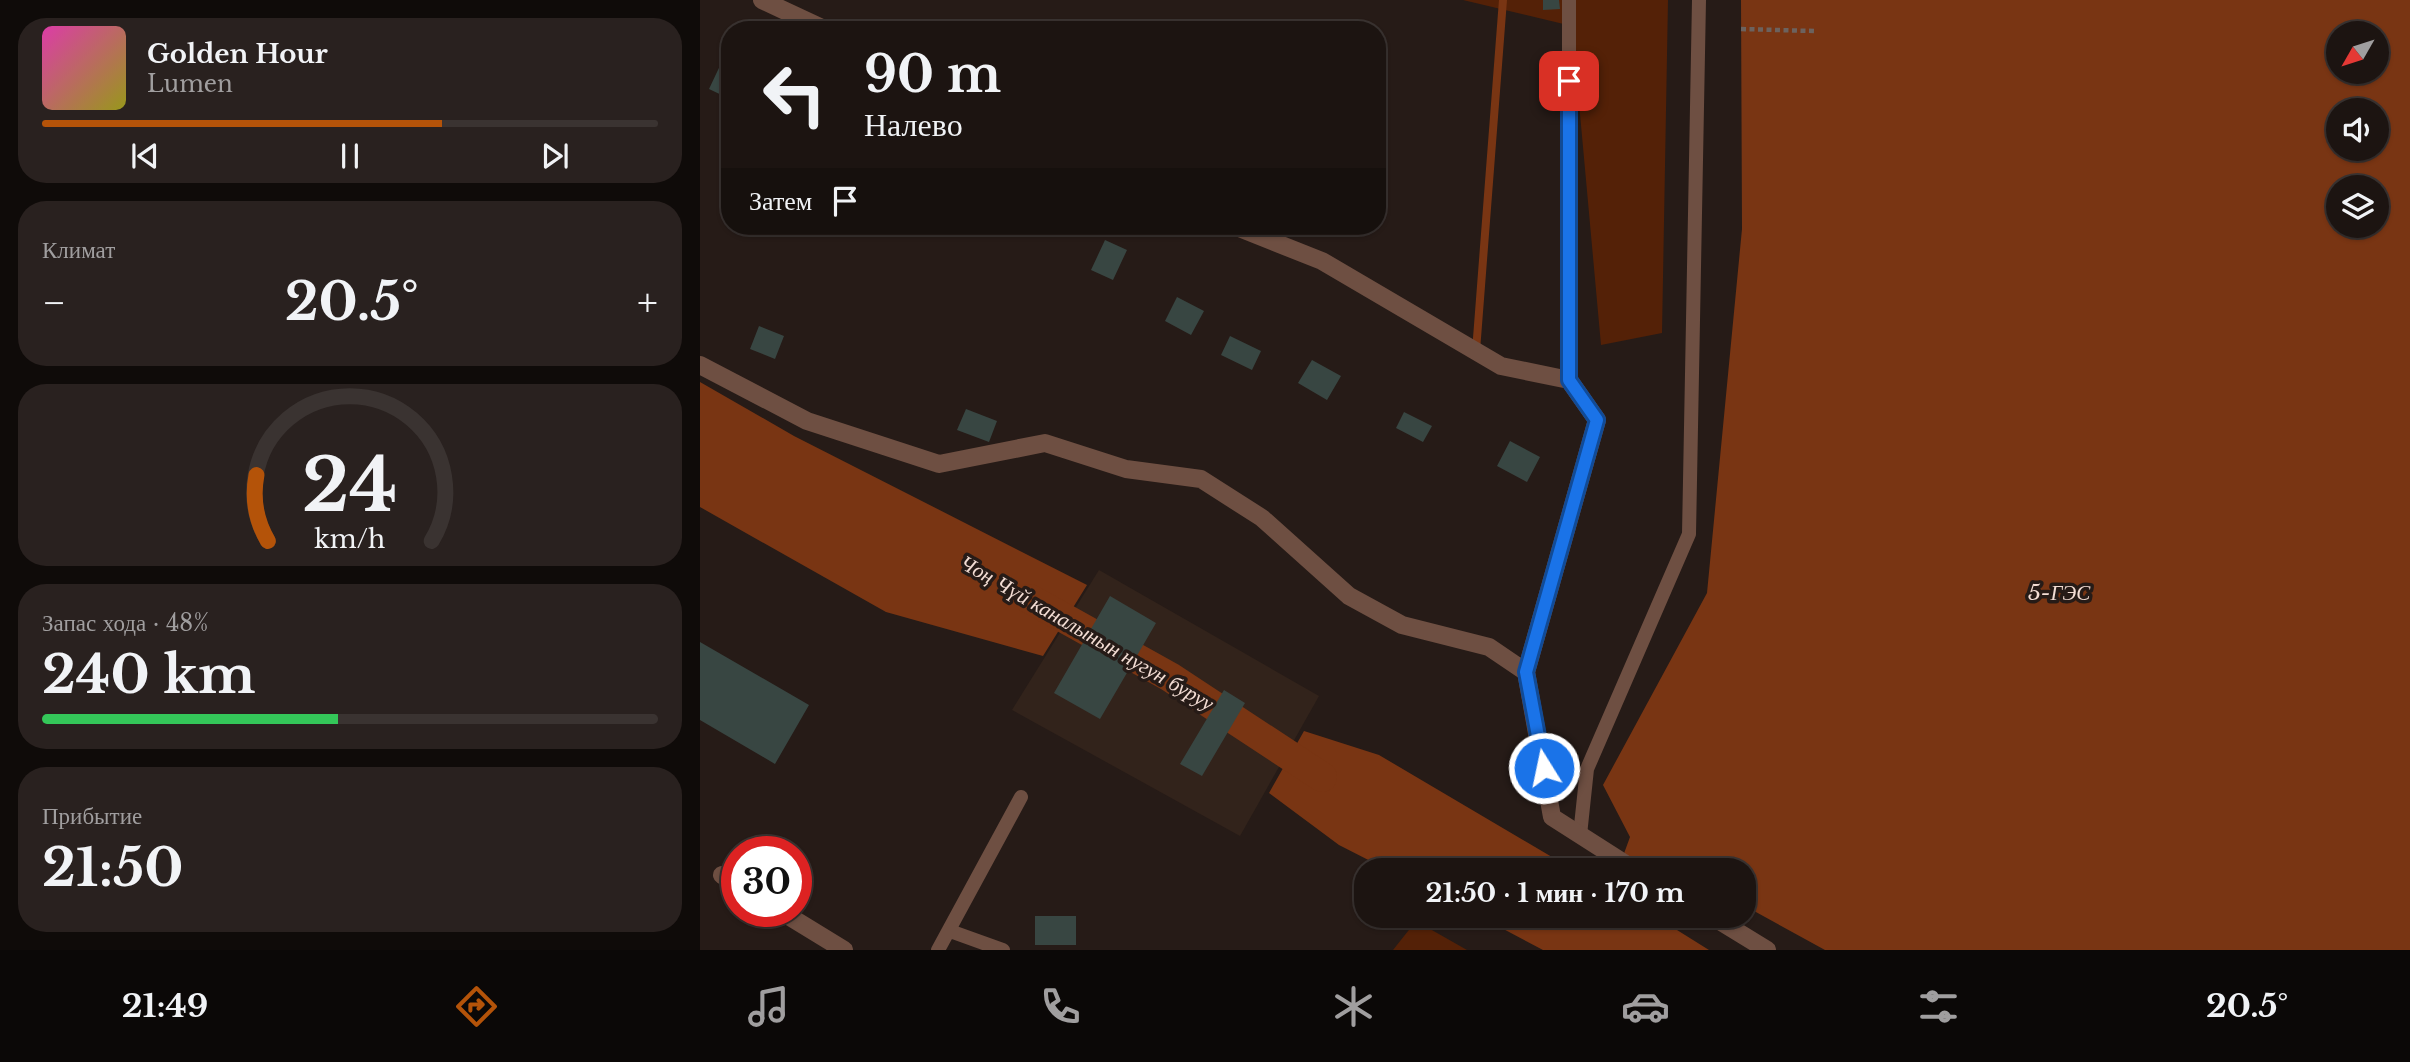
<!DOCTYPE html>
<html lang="ru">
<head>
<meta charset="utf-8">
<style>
  body { margin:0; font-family:"Libre Baskerville",serif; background:#29211f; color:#f1f3f6; height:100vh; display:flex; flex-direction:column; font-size:26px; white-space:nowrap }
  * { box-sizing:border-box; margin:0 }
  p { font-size:23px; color:#a09e9f }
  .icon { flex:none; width:38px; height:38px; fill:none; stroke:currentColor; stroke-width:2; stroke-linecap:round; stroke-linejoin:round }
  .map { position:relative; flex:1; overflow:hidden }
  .panel { display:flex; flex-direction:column; gap:18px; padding:18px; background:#0f0b09; width:700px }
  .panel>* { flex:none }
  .guide { position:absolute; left:21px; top:21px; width:665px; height:214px; border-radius:28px; box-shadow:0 2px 5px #0004,0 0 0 2px #3a3331; background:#1c1411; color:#f1f3f6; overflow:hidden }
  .needle { width:46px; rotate:231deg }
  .buttons { position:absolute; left:1626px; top:21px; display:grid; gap:14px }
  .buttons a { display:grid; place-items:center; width:63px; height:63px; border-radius:50%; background:#1c1411; box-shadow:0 2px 5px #0004,0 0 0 2px #3a3331; font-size:35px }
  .speed { position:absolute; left:21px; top:836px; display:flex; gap:14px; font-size:35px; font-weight:700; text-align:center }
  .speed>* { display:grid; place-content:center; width:91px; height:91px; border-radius:50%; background:#1c1411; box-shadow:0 2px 5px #0004,0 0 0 2px #3a3331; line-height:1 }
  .speed .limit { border:10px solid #d22; background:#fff; color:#111 }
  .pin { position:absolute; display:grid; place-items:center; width:60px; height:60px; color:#fff; margin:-30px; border-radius:14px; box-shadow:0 4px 10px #0006 }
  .me { position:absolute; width:77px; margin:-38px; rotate:350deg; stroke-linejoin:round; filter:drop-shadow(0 0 5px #0008) }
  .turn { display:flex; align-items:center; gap:24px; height:147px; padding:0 28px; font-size:32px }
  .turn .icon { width:91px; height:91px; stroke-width:2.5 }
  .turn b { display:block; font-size:49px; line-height:60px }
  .then { display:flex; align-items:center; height:66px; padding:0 28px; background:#0003; gap:14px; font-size:26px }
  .big { font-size:52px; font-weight:800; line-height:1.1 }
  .panel .card { flex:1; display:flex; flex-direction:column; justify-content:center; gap:10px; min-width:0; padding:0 24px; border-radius:28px; background:#29211f }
  .panel .dial { align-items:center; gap:0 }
  .dial svg { height:182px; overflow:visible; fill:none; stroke:#3a3331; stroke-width:7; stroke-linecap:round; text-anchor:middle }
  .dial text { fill:#f1f3f6; stroke:none }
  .song { display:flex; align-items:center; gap:21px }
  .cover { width:84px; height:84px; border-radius:10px; background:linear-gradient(135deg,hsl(320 70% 55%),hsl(60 70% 35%)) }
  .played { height:7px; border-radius:4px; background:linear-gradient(90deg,#b45309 65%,#3a3331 65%) }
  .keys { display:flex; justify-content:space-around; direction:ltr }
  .heat { display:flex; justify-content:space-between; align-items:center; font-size:38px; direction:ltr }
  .charge { height:10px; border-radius:5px; background:linear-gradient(90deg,#34c759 48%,#3a3331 0) }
  .trip { position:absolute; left:654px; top:858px; width:402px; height:70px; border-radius:28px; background:#1c1411; box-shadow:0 2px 5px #0004,0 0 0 2px #3a3331; font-weight:800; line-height:70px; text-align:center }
  .dock { display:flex; height:112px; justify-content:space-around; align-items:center; background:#0b0807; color:#a09e9f }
  .dock .icon { width:49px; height:49px }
  .dock .selected { color:#b45309 }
  .dock b { font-size:32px; color:#f1f3f6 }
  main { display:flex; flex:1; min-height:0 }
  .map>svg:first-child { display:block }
</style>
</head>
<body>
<main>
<section class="panel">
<div class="card">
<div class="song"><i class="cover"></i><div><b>Golden Hour</b><p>Lumen</p></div></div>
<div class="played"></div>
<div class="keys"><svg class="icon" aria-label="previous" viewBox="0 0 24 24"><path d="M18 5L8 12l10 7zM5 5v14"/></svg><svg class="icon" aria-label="pause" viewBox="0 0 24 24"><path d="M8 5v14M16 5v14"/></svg><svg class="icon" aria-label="next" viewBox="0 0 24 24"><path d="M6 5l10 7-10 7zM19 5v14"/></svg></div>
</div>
<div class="card"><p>Климат</p>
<div class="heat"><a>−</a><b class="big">20.5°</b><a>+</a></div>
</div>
<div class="card dial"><svg viewBox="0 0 100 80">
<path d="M14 69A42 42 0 1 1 86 69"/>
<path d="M14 69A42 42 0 0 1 9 40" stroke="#b45309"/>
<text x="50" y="56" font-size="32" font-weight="700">24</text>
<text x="50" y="72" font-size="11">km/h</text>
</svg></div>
<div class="card"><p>Запас хода · 48%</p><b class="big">240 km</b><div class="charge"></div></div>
<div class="card"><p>Прибытие</p><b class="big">21:50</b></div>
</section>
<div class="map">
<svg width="1710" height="950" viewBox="0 0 1710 950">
  <rect width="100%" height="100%" fill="#261b17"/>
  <path fill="#32231b" d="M 399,570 L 619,696 L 540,836 L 312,710 Z"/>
  <path fill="#542107" d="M 763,0 L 968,0 L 962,333 L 901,345 L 872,26 Z
    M 716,921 L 767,950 L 693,950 Z"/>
  <path fill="#793513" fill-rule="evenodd" d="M 1041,0 L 1710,0 L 1710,950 L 1125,950 L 1045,906 L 1045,870 L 918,870 L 930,837 L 903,785 L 1007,593 L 1042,229 ZM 1638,33 L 1676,33 L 1676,72 L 1638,72 ZM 1638,110 L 1676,110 L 1676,149 L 1638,149 ZM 1638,187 L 1676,187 L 1676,226 L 1638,226 Z
    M 0,382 L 94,436 L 387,585 L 343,656 L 186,612 L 0,507 Z
    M 604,731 L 679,755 L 874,870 L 688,870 L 639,845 L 569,793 Z
    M 777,915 L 953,915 L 1009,950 L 843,950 Z"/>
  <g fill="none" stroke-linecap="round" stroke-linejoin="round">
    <path stroke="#793513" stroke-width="8" d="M 776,351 L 803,0"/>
    <path stroke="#793513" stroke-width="30" d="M 330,599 L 470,677 L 622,777"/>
  </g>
  <path fill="#384642" d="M 843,0 L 859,0 L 860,9 L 843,10 Z
    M 26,53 L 30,55 L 30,99 L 9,89 Z
    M 405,240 L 427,250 L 413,280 L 391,270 Z
    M 477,297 L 504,311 L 491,335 L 465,321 Z
    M 59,326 L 84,336 L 75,359 L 50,349 Z
    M 530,336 L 561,351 L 552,370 L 521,355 Z
    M 612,360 L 641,376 L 627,400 L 598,383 Z
    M 266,409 L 297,421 L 289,442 L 257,430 Z
    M 704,412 L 732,426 L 723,442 L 696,428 Z
    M 810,441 L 840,457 L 827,482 L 797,466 Z
    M 410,596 L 456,623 L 400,719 L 354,693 Z
    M 0,642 L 109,705 L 75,764 L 0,720 Z
    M 524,690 L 545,703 L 502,776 L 480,764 Z
    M 335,916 L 376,916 L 376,945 L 335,945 Z"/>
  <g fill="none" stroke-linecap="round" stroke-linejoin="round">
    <path stroke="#6c625e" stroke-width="4.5" stroke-dasharray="5 3.5" stroke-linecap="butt" d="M 1041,29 L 1114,31"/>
    <path stroke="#6e4f42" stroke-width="14" d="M 869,0 L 869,380
      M 880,835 L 887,769 L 989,534 L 999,0
      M 250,931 L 303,950
      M 238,950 L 321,797"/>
    <path stroke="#6e4f42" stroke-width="18" d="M 62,0 L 126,30
      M 534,226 L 622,261 L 801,366 L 869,380 L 897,420 L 826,672 L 852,817 L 935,870
      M 0,365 L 107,421 L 239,464 L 345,443 L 426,469 L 501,479 L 562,518 L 649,596 L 702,625 L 789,647 L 826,672
      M 22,875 L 37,884
      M 82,912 L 144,950
      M 1010,915 L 1067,950"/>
  </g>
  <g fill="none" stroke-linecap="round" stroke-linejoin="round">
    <defs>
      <path id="route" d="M 844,768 L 826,672 L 897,420 L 869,380 L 869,81"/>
    </defs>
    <use href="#route" stroke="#114b97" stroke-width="18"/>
    <use href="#route" stroke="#1a73e8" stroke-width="12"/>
  </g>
  <g text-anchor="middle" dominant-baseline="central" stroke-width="7" stroke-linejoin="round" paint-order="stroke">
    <g font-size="21" font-style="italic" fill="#f3ddd4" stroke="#261b17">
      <text x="1359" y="593">5-ГЭС</text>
      <text transform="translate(387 633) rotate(30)">Чоң Чүй каналынын нугун буруу</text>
    </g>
  </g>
</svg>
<div class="buttons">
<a><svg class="needle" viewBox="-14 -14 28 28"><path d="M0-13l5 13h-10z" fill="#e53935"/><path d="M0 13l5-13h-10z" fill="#a09e9f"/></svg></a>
<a><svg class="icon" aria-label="sound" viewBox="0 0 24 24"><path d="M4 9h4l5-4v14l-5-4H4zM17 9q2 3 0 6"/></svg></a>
<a><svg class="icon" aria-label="layers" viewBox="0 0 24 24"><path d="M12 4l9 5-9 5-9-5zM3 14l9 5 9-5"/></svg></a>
</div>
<div class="speed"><div class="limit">30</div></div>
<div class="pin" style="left:869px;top:81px;background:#d93025"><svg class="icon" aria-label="arrive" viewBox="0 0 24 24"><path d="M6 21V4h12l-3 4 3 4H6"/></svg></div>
<svg class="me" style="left:844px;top:768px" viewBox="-20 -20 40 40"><circle r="17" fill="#1a73e8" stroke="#fff" stroke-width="3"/><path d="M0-11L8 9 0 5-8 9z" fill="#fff"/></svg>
<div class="trip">21:50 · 1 мин · 170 m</div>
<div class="guide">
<div class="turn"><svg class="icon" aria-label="left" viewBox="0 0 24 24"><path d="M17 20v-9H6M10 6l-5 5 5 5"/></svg><div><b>90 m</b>Налево</div></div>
<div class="then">Затем<svg class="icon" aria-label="arrive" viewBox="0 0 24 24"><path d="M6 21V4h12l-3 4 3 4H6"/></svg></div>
</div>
</div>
</main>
<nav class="dock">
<b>21:49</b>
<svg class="icon selected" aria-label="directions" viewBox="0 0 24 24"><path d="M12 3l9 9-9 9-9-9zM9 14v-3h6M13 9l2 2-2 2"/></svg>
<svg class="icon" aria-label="music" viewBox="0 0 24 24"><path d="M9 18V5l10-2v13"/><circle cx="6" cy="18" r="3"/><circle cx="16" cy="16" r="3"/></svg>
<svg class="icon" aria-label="phone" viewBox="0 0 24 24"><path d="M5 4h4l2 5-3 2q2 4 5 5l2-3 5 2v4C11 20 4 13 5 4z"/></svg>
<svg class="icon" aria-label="climate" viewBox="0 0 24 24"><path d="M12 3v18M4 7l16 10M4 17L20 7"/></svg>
<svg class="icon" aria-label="car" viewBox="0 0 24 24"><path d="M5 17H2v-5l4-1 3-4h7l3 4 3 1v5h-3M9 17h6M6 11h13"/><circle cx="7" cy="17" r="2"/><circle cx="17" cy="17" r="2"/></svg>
<svg class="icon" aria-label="filters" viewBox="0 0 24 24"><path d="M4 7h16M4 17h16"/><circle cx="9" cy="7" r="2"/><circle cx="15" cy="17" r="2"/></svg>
<b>20.5°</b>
</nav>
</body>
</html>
